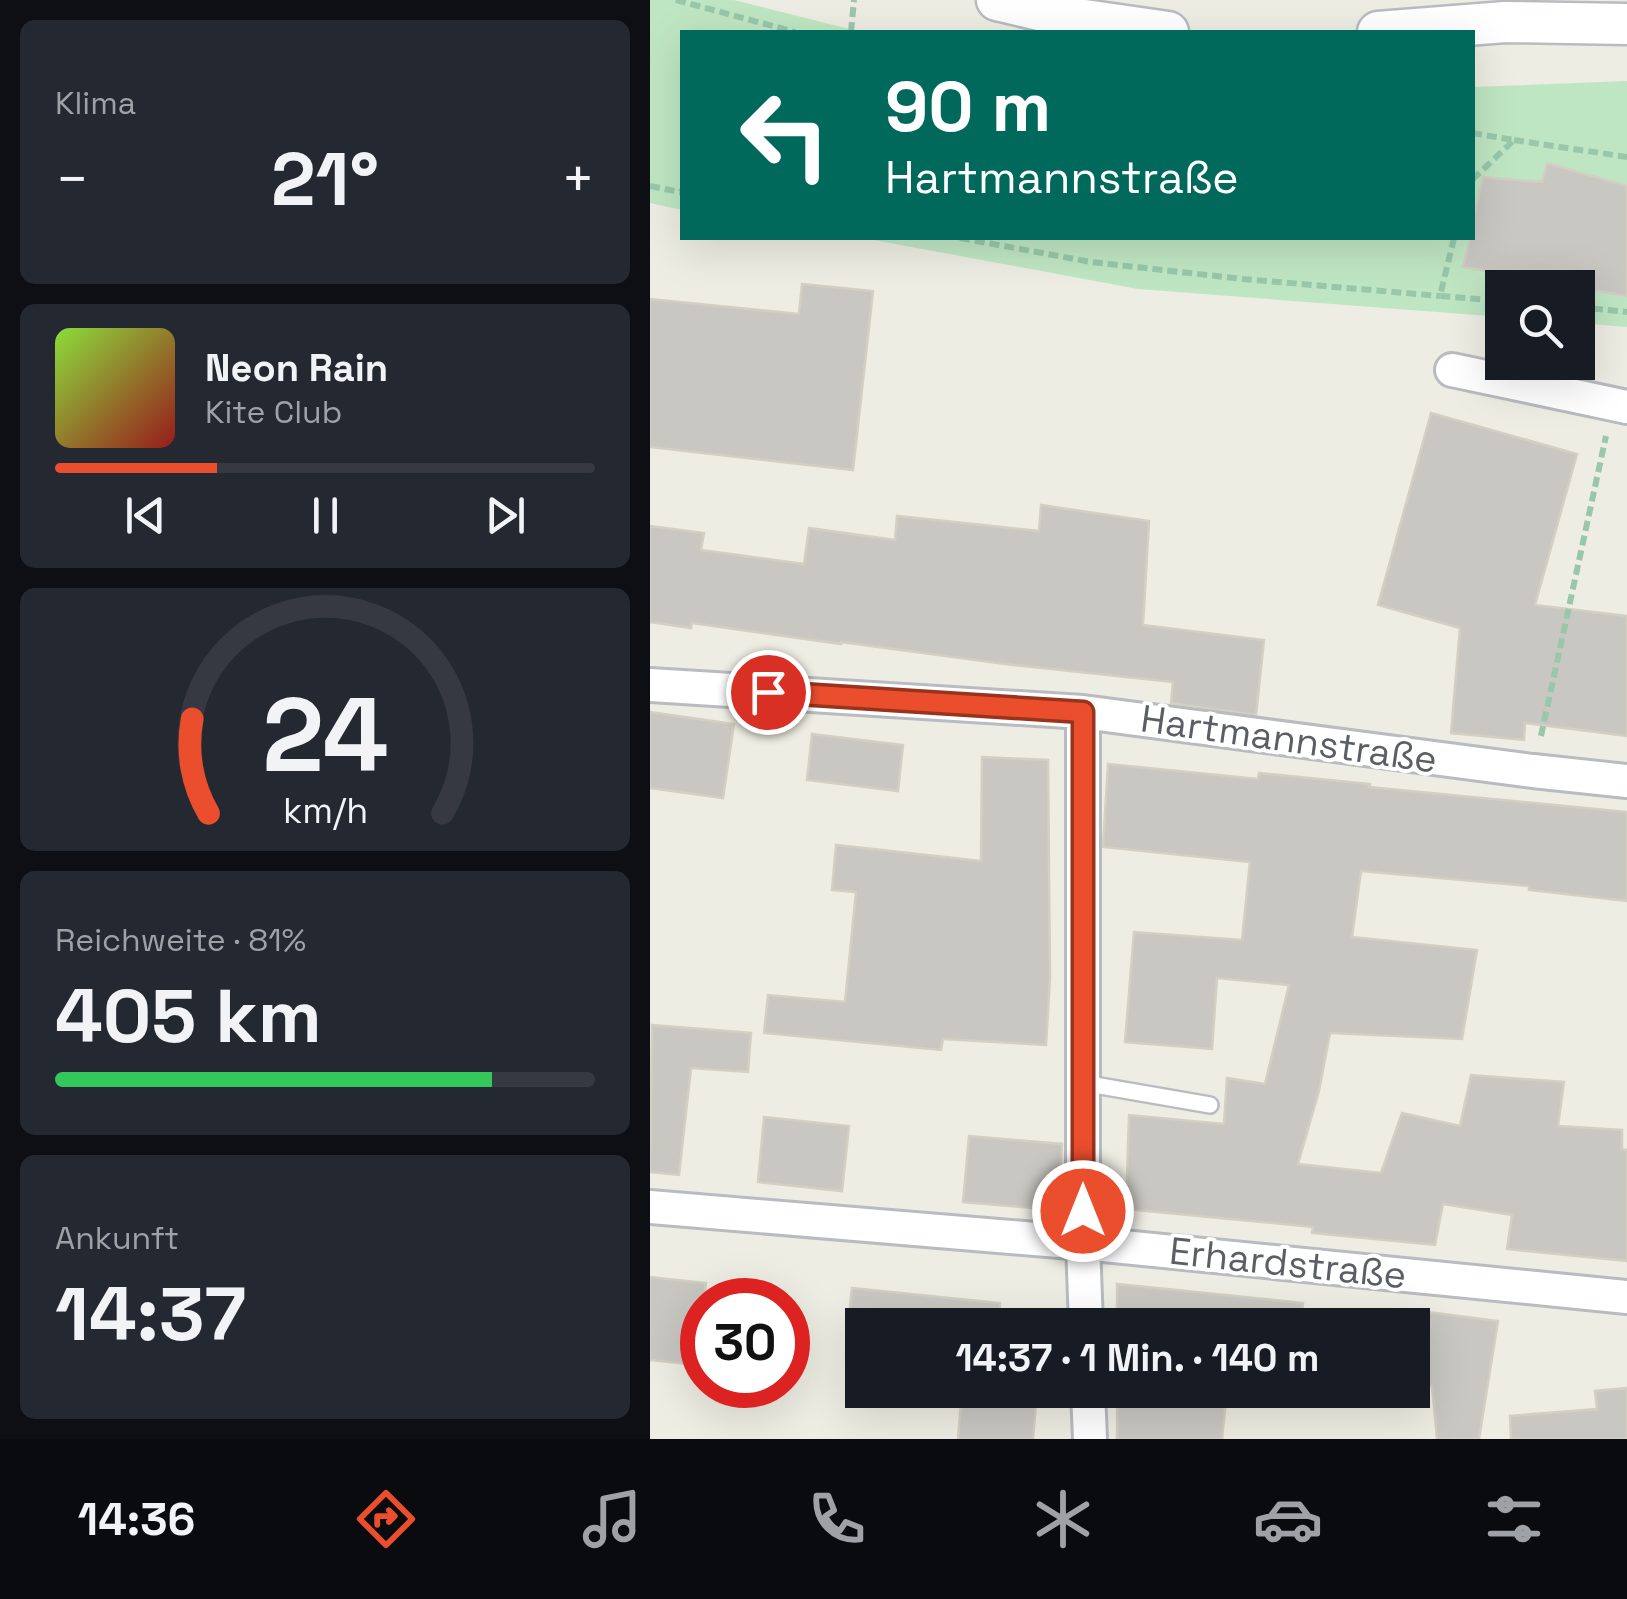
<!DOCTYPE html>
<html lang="de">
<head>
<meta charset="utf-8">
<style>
  body { margin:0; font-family:"Space Grotesk",sans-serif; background:#242831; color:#f1f3f6; height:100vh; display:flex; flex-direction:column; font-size:38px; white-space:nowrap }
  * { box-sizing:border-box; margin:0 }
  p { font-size:32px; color:#9ea1a6 }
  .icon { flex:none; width:55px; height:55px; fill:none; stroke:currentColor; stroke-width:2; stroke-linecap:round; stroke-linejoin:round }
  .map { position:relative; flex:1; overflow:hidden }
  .panel { display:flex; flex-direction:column; gap:20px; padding:20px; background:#0d0f14; width:650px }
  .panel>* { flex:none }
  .guide { position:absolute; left:30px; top:30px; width:795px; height:210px; border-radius:0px; box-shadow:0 10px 40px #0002; background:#00695c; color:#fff; overflow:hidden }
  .tools { position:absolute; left:835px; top:270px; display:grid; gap:20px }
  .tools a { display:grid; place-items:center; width:110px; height:110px; border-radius:0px; background:#171b24; box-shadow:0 10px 40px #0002; font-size:50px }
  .speed { position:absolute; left:30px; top:1278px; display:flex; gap:20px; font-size:50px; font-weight:700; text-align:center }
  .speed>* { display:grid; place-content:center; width:130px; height:130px; border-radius:50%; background:#171b24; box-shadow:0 10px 40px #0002; line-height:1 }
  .speed .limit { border:15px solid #d22; background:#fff; color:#111 }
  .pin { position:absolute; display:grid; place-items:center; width:85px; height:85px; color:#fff; margin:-42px; border:5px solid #fff; border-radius:50%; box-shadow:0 2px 10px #0007 }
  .me { position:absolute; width:110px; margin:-55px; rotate:0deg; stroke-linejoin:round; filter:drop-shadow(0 0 8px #0008) }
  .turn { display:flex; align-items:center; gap:35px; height:210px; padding:0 40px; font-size:45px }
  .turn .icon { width:130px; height:130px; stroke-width:2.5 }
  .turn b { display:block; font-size:70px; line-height:85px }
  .big { font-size:75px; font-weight:600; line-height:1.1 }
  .panel .card { flex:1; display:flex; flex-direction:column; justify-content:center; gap:15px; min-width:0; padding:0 35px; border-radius:15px; background:#242831 }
  .panel .dial { align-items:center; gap:0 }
  .dial svg { height:260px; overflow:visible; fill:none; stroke:#363941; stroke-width:7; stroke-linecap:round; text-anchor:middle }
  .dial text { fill:#f1f3f6; stroke:none }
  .song { display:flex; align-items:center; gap:30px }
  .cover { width:120px; height:120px; border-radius:15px; background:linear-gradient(135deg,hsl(90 70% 55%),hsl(0 70% 35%)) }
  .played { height:10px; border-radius:5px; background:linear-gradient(90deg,#ea4e2d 30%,#363941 30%) }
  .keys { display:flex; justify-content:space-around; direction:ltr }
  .heat { display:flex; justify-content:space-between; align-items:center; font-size:55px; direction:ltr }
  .charge { height:15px; border-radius:8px; background:linear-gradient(90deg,#34c759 81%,#363941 0) }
  .trip { position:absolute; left:195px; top:1308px; width:585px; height:100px; border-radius:0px; background:#171b24; box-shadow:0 10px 40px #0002; font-weight:600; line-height:100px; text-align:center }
  .tab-bar { display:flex; height:160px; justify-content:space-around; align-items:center; background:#090b0e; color:#9ea1a6 }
  .tab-bar .icon { width:70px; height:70px }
  .tab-bar .on { color:#ea4e2d }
  .tab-bar b { font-size:45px; color:#f1f3f6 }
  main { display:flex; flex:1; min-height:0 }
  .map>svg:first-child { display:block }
</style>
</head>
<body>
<main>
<section class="panel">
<div class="card"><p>Klima</p>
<div class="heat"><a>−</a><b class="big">21°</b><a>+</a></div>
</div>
<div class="card">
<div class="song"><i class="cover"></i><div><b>Neon Rain</b><p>Kite Club</p></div></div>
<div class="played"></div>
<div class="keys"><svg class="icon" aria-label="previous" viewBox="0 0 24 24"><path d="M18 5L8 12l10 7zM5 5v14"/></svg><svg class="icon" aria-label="pause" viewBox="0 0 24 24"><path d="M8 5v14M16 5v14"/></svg><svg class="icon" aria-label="next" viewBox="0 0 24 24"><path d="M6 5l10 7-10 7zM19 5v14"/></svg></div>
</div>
<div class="card dial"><svg viewBox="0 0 100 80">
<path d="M14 69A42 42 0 1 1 86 69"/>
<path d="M14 69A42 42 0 0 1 9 40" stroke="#ea4e2d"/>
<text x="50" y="56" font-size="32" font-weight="700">24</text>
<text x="50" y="72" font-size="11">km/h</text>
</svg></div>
<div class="card"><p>Reichweite · 81%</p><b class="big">405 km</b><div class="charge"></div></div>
<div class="card"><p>Ankunft</p><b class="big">14:37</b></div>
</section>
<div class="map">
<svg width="977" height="1439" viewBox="0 0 977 1439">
  <rect width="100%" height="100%" fill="#eeede3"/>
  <path fill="#bfe6c3" d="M 0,0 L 84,0 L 211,32 L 32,32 L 32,210 L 0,203 Z
    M 977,81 L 977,327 L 928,323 L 928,288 L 852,288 L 852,317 L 488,289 L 213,238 L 822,238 L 823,87 Z"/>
  <path fill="#c9c7c1" stroke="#d3cfc2" stroke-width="2.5" d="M 897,163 L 977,186 L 977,296 L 813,267 L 820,238 L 822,238 L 822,226 L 833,177 L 892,182 Z
    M 152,284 L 223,291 L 203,470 L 0,447 L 0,299 L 149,314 Z
    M 781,413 L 927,454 L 885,605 L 977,616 L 977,736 L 875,723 L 874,740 L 801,733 L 810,628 L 728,605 Z
    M 391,505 L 499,521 L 493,625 L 614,640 L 606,715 L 521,703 L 523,682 L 355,664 L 191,642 L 191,644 L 42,623 L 41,628 L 0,622 L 0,526 L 54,533 L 51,550 L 154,564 L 159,528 L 245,540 L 247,516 L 389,531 Z
    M 0,712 L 84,724 L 73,798 L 0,788 Z
    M 162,734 L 253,745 L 248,791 L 157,780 Z
    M 332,757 L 398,760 L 400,978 L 396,1045 L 293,1039 L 291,1050 L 114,1033 L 118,995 L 195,1002 L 206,892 L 182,890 L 186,845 L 331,861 Z
    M 458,764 L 608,779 L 609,773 L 720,784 L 719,787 L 977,812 L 977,901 L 879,890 L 879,886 L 711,871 L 702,937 L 827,950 L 812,1039 L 680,1033 L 669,1091 L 648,1164 L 731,1173 L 752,1113 L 810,1126 L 821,1075 L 914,1082 L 908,1126 L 972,1130 L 972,1149 L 977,1150 L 977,1261 L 857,1249 L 862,1215 L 793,1204 L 785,1245 L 662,1233 L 663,1227 L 476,1209 L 479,1115 L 574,1124 L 577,1078 L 615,1084 L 639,985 L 567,978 L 562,1049 L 475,1042 L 484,932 L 592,940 L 600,862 L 453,847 Z
    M 2,1025 L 101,1033 L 98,1072 L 41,1068 L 29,1175 L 0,1172 Z
    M 114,1117 L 199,1126 L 192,1191 L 108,1182 Z
    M 319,1136 L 412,1144 L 407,1210 L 313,1202 Z
    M 0,1277 L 56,1283 L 47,1365 L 0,1360 Z
    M 467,1284 L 653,1303 L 651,1325 L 467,1325 Z
    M 202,1288 L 350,1303 L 349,1325 L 198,1325 Z
    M 762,1310 L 848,1321 L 829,1439 L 787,1439 L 782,1386 L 762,1384 Z
    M 977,1388 L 977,1439 L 861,1439 L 860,1416 L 947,1409 L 945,1391 Z
    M 312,1390 L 387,1390 L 383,1439 L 308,1439 Z
    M 467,1390 L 577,1390 L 572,1439 L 467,1439 Z"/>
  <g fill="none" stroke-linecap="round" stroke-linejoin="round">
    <defs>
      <path id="service" d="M 433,1083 L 560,1105"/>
      <path id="minor" d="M 802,370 L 977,407
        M 0,685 L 433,712 L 883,771 L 977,781
        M 433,712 L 433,1243 L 436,1325
        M 0,1207 L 433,1243 L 977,1297
        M 438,1390 L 440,1439"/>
      <path id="tertiary" d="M 347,0 L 427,19 L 518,32
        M 728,32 L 855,22 L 977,24"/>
    </defs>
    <use href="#service" stroke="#b8bbc0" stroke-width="20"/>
    <use href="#minor" stroke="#b8bbc0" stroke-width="38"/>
    <use href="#tertiary" stroke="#b8bbc0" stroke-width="45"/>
    <path stroke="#98c7aa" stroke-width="6" stroke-dasharray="10 5" stroke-linecap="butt" d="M 26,0 L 145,32
      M 201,32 L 204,0
      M 822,133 L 864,140 L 822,180
      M 864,140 L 977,157
      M 0,186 L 30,192 L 32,190
      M 310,238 L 441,262 L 593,279 L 790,296
      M 804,238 L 790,296 L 852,301
      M 928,307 L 977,312
      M 891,736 L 956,436"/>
    <use href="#service" stroke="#fff" stroke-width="15"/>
    <use href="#minor" stroke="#fff" stroke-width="32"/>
    <use href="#tertiary" stroke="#fff" stroke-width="40"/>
  </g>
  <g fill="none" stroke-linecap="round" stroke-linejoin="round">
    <defs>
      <path id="route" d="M 118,692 L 433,712 L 433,1211"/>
    </defs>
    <use href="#route" stroke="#98331d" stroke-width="25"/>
    <use href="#route" stroke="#ea4e2d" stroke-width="18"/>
  </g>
  <g text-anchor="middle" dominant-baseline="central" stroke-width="8" stroke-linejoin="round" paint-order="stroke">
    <g font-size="38" fill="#5b5e64" stroke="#fff">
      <text transform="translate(639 739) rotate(8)">Hartmannstraße</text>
      <text transform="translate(638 1263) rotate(6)">Erhardstraße</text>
    </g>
  </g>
</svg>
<div class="tools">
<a><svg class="icon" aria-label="search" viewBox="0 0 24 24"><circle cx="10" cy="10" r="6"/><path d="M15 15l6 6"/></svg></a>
</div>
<div class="speed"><div class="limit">30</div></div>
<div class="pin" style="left:118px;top:692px;background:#d93025"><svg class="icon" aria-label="arrive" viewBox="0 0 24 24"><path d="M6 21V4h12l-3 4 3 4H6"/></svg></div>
<svg class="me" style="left:433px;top:1211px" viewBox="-20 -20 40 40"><circle r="17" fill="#ea4e2d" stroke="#fff" stroke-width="3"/><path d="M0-11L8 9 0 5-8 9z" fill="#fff"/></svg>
<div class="trip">14:37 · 1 Min. · 140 m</div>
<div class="guide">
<div class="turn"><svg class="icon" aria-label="left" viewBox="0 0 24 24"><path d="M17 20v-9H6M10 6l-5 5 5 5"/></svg><div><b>90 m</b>Hartmannstraße</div></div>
</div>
</div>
</main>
<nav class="tab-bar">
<b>14:36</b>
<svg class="icon on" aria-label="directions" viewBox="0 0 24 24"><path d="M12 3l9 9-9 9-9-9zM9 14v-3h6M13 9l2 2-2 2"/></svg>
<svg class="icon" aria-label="music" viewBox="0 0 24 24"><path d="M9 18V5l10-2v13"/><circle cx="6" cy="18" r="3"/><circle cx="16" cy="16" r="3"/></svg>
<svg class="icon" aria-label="phone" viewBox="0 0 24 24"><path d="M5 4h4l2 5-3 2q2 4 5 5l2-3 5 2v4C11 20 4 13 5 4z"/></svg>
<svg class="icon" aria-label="climate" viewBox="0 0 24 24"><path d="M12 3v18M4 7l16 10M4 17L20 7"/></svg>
<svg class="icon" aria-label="car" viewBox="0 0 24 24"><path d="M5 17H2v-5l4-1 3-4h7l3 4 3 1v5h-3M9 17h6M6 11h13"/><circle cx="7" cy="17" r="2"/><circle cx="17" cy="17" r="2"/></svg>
<svg class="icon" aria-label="filters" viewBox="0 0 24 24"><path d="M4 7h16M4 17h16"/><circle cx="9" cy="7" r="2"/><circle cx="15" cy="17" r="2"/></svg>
</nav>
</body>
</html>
